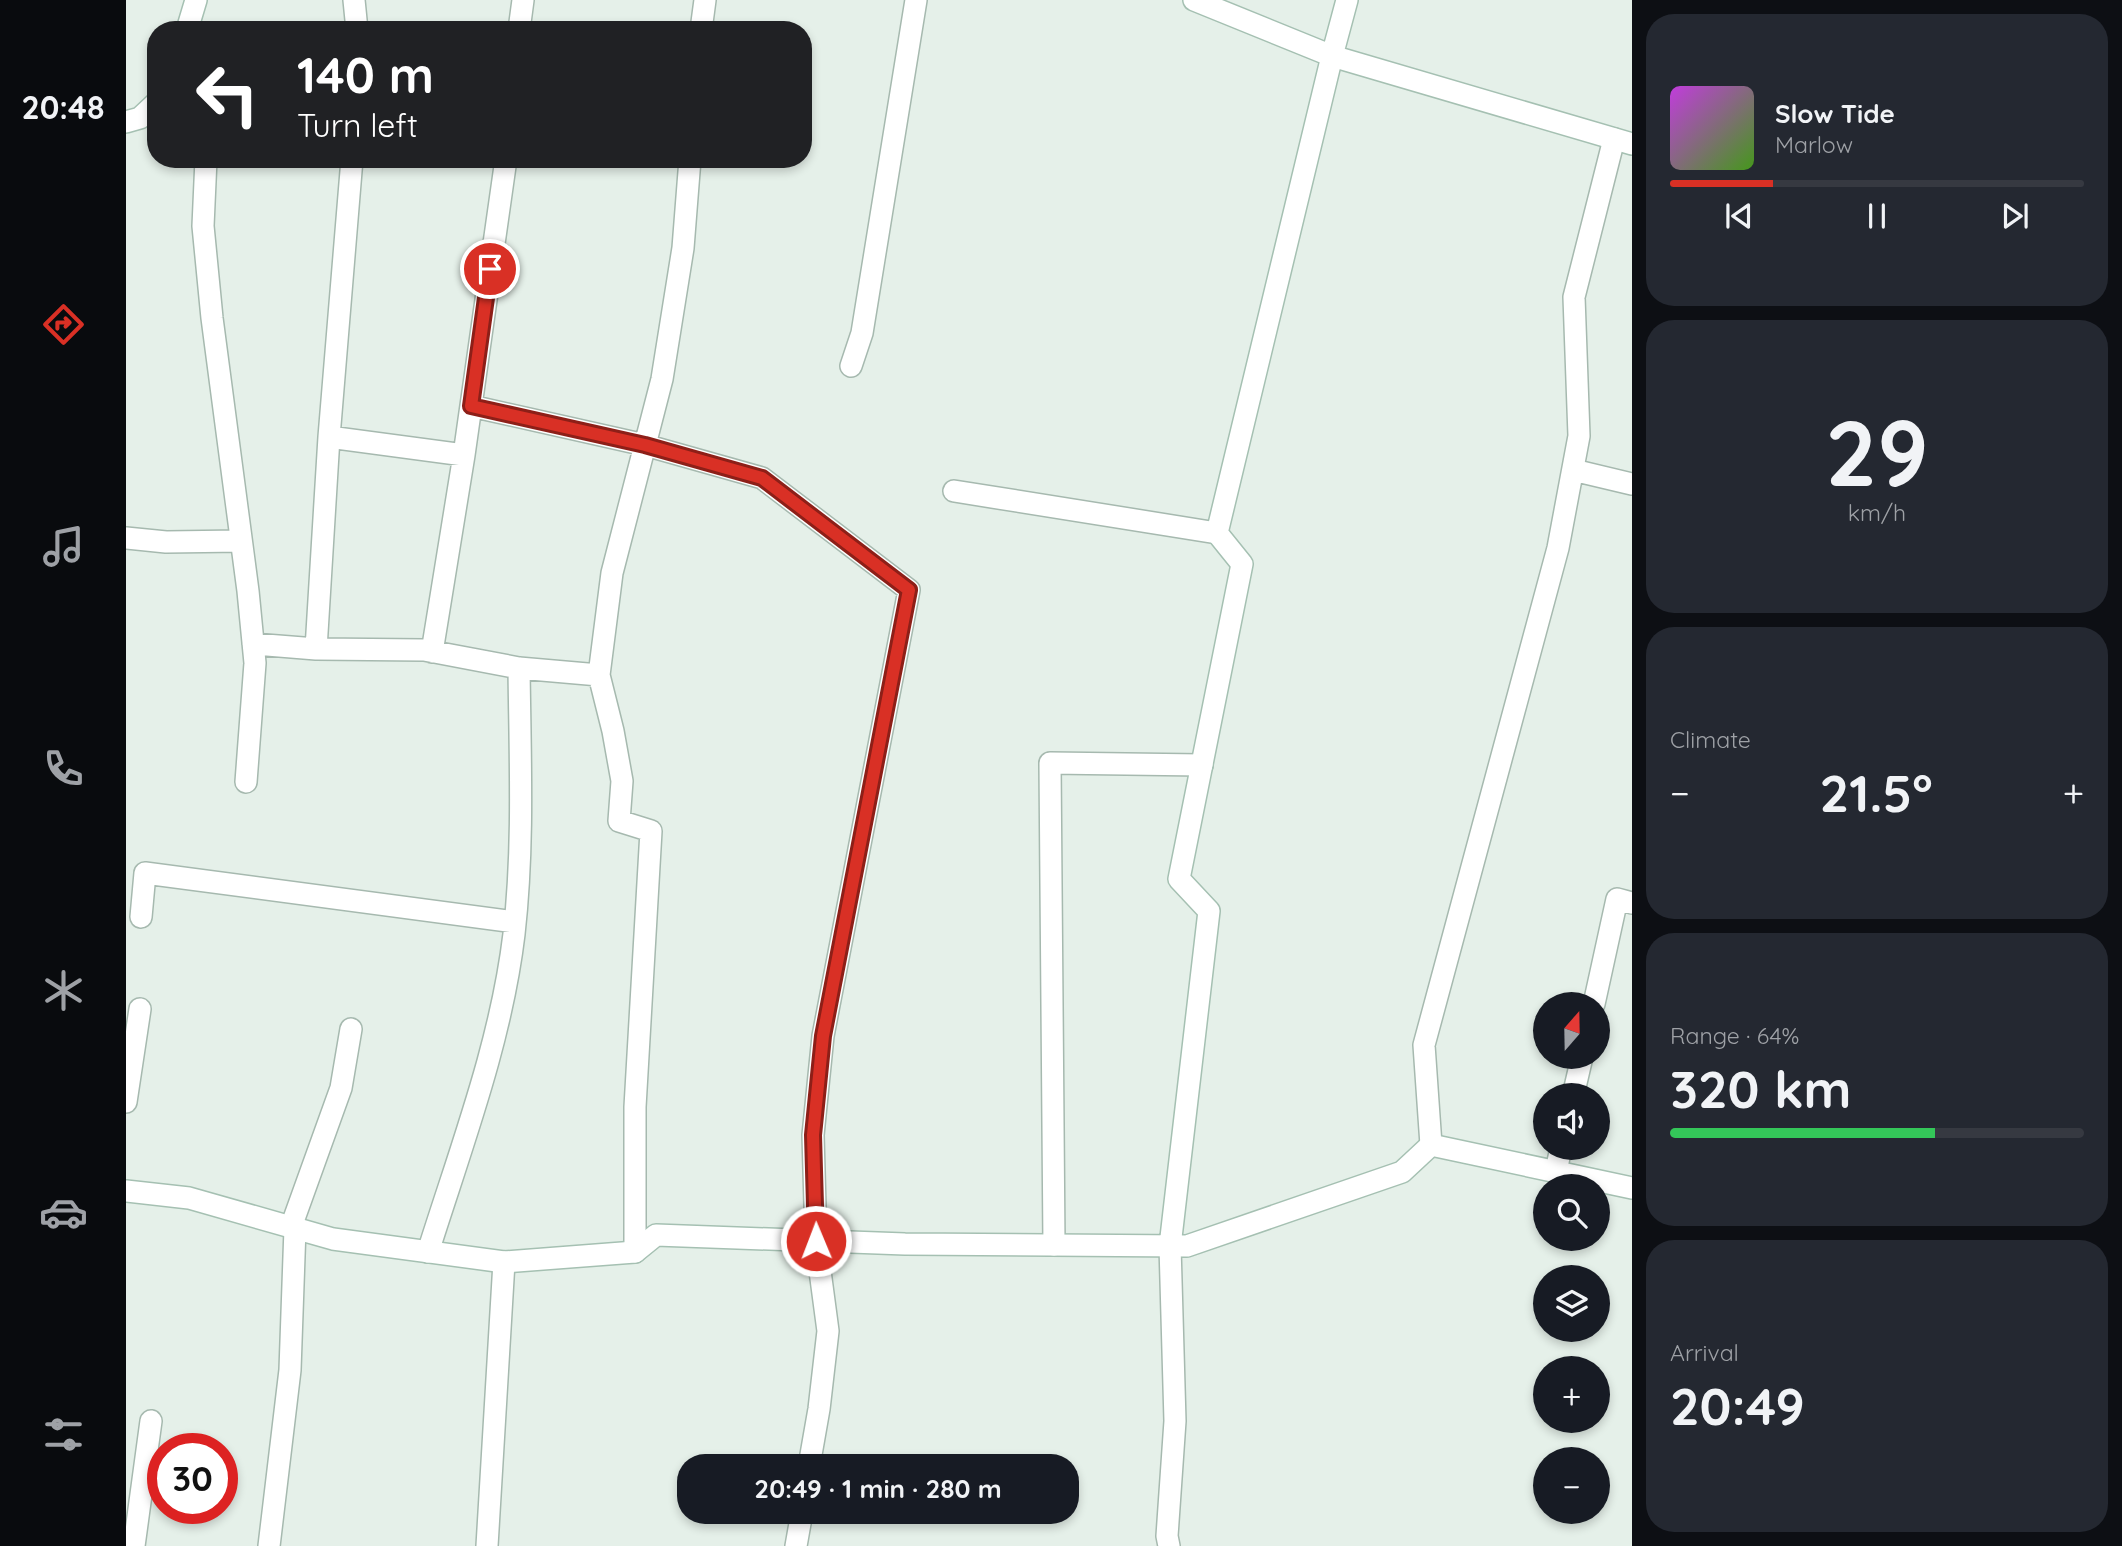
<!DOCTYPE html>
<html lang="en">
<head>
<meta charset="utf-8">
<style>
  body { margin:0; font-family:Quicksand,sans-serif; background:#242831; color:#f1f3f6; height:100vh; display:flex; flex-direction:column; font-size:26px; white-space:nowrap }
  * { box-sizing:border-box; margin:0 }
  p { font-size:23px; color:#9ea1a6 }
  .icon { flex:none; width:38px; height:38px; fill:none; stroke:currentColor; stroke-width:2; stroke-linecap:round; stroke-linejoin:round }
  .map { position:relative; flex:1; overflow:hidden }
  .details { display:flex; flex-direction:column; gap:14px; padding:14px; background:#0d0f14; width:490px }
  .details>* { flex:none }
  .guide { position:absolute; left:21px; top:21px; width:665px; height:147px; border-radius:28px; box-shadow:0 4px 10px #0003; background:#202124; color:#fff; overflow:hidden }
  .needle { width:46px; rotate:20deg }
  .controls { position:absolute; left:1407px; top:992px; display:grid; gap:14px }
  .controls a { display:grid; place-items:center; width:77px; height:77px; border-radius:50%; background:#171b24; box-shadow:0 4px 10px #0003; font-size:35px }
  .speed { position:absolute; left:21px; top:1433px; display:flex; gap:14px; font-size:35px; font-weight:700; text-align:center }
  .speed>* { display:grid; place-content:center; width:91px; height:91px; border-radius:50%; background:#171b24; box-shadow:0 4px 10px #0003; line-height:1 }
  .speed .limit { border:10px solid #d22; background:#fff; color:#111 }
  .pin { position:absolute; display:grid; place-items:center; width:60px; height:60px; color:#fff; margin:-30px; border:4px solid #fff; border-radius:50%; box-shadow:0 2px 7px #0007 }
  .me { position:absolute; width:77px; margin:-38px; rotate:359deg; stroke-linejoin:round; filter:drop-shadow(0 0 5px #0008) }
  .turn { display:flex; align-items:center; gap:24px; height:147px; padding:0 35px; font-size:32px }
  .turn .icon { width:91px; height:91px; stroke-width:2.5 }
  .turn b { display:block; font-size:49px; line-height:60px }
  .big { font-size:52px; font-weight:800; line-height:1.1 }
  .details .card { flex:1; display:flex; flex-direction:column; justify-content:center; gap:10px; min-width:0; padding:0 24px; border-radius:28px; background:#242831 }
  .details .dial { align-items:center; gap:0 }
  .dial b { font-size:91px; line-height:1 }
  .song { display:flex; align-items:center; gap:21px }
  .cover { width:84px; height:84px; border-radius:10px; background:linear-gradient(135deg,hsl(290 70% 55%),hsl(100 70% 35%)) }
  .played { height:7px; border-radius:4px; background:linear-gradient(90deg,#d93025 25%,#363941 25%) }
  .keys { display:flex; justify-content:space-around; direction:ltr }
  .heat { display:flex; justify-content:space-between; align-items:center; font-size:38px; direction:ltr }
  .charge { height:10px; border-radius:5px; background:linear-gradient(90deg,#34c759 64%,#363941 0) }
  .trip { position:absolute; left:551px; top:1454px; width:402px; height:70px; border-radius:28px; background:#171b24; box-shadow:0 4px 10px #0003; font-weight:800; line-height:70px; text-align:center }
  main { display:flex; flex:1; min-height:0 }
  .tabs { display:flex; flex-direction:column; width:126px; justify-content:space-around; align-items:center; background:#090b0e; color:#9ea1a6 }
  .tabs .icon { width:49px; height:49px }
  .tabs .selected { color:#d93025 }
  .tabs b { font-size:32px; color:#f1f3f6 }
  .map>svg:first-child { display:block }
</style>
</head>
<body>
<main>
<nav class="tabs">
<b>20:48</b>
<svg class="icon selected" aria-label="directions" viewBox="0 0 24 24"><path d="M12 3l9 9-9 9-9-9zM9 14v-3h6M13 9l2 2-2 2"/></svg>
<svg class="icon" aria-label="music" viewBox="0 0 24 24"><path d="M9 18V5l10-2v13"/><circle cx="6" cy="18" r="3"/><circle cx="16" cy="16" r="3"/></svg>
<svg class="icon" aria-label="phone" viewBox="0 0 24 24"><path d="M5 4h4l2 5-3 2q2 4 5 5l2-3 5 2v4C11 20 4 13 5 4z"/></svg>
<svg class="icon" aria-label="climate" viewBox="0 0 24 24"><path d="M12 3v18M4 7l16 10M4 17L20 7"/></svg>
<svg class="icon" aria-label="car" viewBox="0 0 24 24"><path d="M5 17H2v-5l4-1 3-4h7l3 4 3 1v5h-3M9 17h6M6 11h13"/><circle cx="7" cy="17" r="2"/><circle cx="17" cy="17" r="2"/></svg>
<svg class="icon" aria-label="filters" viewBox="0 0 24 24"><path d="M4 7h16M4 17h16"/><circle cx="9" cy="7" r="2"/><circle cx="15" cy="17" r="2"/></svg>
</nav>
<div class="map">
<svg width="1506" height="1546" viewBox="0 0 1506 1546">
  <rect width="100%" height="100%" fill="#e5f0e9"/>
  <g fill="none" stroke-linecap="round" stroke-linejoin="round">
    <defs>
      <path id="street" d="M 228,0 L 231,30
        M 393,30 L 397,0
        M 575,30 L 579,0
        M 80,159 L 77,226 L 86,318 L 122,591 L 129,663 L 120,782
        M 725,366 L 736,333 L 790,0
        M 345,406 L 519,445 L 636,478 L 783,590 L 697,1036 L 687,1135 L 690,1241 L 702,1331 L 693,1409 L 683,1466
        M 203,437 L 338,455
        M 1447,470 L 1506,484
        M 828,491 L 1091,533
        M 0,538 L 40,542 L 115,541
        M 127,644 L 190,649 L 298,650 L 393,668 L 473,675
        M 190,649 L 203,437 L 226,159
        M 306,652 L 338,455 L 380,159
        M 15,917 L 19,873 L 389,922
        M 1468,1004 L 1491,899 L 1506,903
        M 1447,1096 L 1456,1057
        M 0,1102 L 14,1009
        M 1305,1145 L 1298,1045 L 1432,548 L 1453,436 L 1448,297 L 1488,139
        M 1430,1171 L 1435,1148
        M 165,1227 L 215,1088 L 225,1029
        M 928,1245 L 924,763 L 1076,765
        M 302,1252 C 335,1147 375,1043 388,934 C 398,846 394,756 393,668
        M 509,1252 L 509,1107 L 525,831 L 493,821 L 496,781 L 487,731 L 473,675 L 486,573 L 536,379 L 557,248 L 564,159
        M 8,1546 L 25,1421
        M 143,1546 L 164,1370 L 169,1228
        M 361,1546 L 378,1262
        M 670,1546 L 676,1512
        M 1043,1546 L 1041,1536 L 1049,1421 L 1044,1246"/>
      <path id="secondary" d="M 1068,0 L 1206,56 L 1506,144
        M 61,30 L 70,0
        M 0,122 L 14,118 L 30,103
        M 0,1191 L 63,1198 L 207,1239 L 378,1262 L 509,1252 L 530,1235 L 779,1244 L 1061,1246 L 1276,1172 L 1305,1145 L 1506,1188
        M 1044,1246 L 1083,911 L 1053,879 L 1116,564 L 1091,533 L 1206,56 L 1221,0"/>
    </defs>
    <use href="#street" stroke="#a6b9af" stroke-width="24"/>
    <use href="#secondary" stroke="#a5c0b2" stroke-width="24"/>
    <use href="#street" stroke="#fff" stroke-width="21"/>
    <use href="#secondary" stroke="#fff" stroke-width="21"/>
  </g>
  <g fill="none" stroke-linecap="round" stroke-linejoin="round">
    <defs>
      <path id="route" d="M 364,269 L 345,406 L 519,445 L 636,478 L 783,590 L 697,1036 L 687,1135 L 690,1241"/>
    </defs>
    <use href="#route" stroke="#8d1f18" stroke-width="18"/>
    <use href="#route" stroke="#d93025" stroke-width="12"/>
  </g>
</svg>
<div class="controls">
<a><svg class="needle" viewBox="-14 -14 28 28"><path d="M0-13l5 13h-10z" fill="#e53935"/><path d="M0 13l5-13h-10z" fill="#9ea1a6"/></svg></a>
<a><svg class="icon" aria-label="sound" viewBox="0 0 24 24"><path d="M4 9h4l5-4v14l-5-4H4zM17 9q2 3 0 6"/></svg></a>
<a><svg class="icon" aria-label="search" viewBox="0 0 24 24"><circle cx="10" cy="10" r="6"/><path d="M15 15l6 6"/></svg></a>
<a><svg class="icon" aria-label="layers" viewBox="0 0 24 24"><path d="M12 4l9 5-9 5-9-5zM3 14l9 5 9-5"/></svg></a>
<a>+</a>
<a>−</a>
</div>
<div class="speed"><div class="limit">30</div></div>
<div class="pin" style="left:364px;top:269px;background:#d93025"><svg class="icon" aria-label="arrive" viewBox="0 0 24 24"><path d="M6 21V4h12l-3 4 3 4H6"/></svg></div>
<svg class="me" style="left:690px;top:1241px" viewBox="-20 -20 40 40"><circle r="17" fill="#d93025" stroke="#fff" stroke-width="3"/><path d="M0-11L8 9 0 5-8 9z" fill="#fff"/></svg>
<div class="trip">20:49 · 1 min · 280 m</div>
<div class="guide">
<div class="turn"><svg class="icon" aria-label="left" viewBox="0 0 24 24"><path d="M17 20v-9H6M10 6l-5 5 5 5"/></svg><div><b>140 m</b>Turn left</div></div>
</div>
</div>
<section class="details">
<div class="card">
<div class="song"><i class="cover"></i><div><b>Slow Tide</b><p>Marlow</p></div></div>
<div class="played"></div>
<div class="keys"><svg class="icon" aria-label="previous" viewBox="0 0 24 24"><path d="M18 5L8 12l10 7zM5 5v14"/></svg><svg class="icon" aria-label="pause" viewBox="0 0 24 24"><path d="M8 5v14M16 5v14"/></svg><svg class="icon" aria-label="next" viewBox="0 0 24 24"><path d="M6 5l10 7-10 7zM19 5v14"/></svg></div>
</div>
<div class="card dial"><b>29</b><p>km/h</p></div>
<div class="card"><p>Climate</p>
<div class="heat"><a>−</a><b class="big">21.5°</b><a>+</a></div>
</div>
<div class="card"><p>Range · 64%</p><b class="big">320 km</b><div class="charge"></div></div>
<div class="card"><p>Arrival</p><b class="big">20:49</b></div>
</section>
</main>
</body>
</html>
